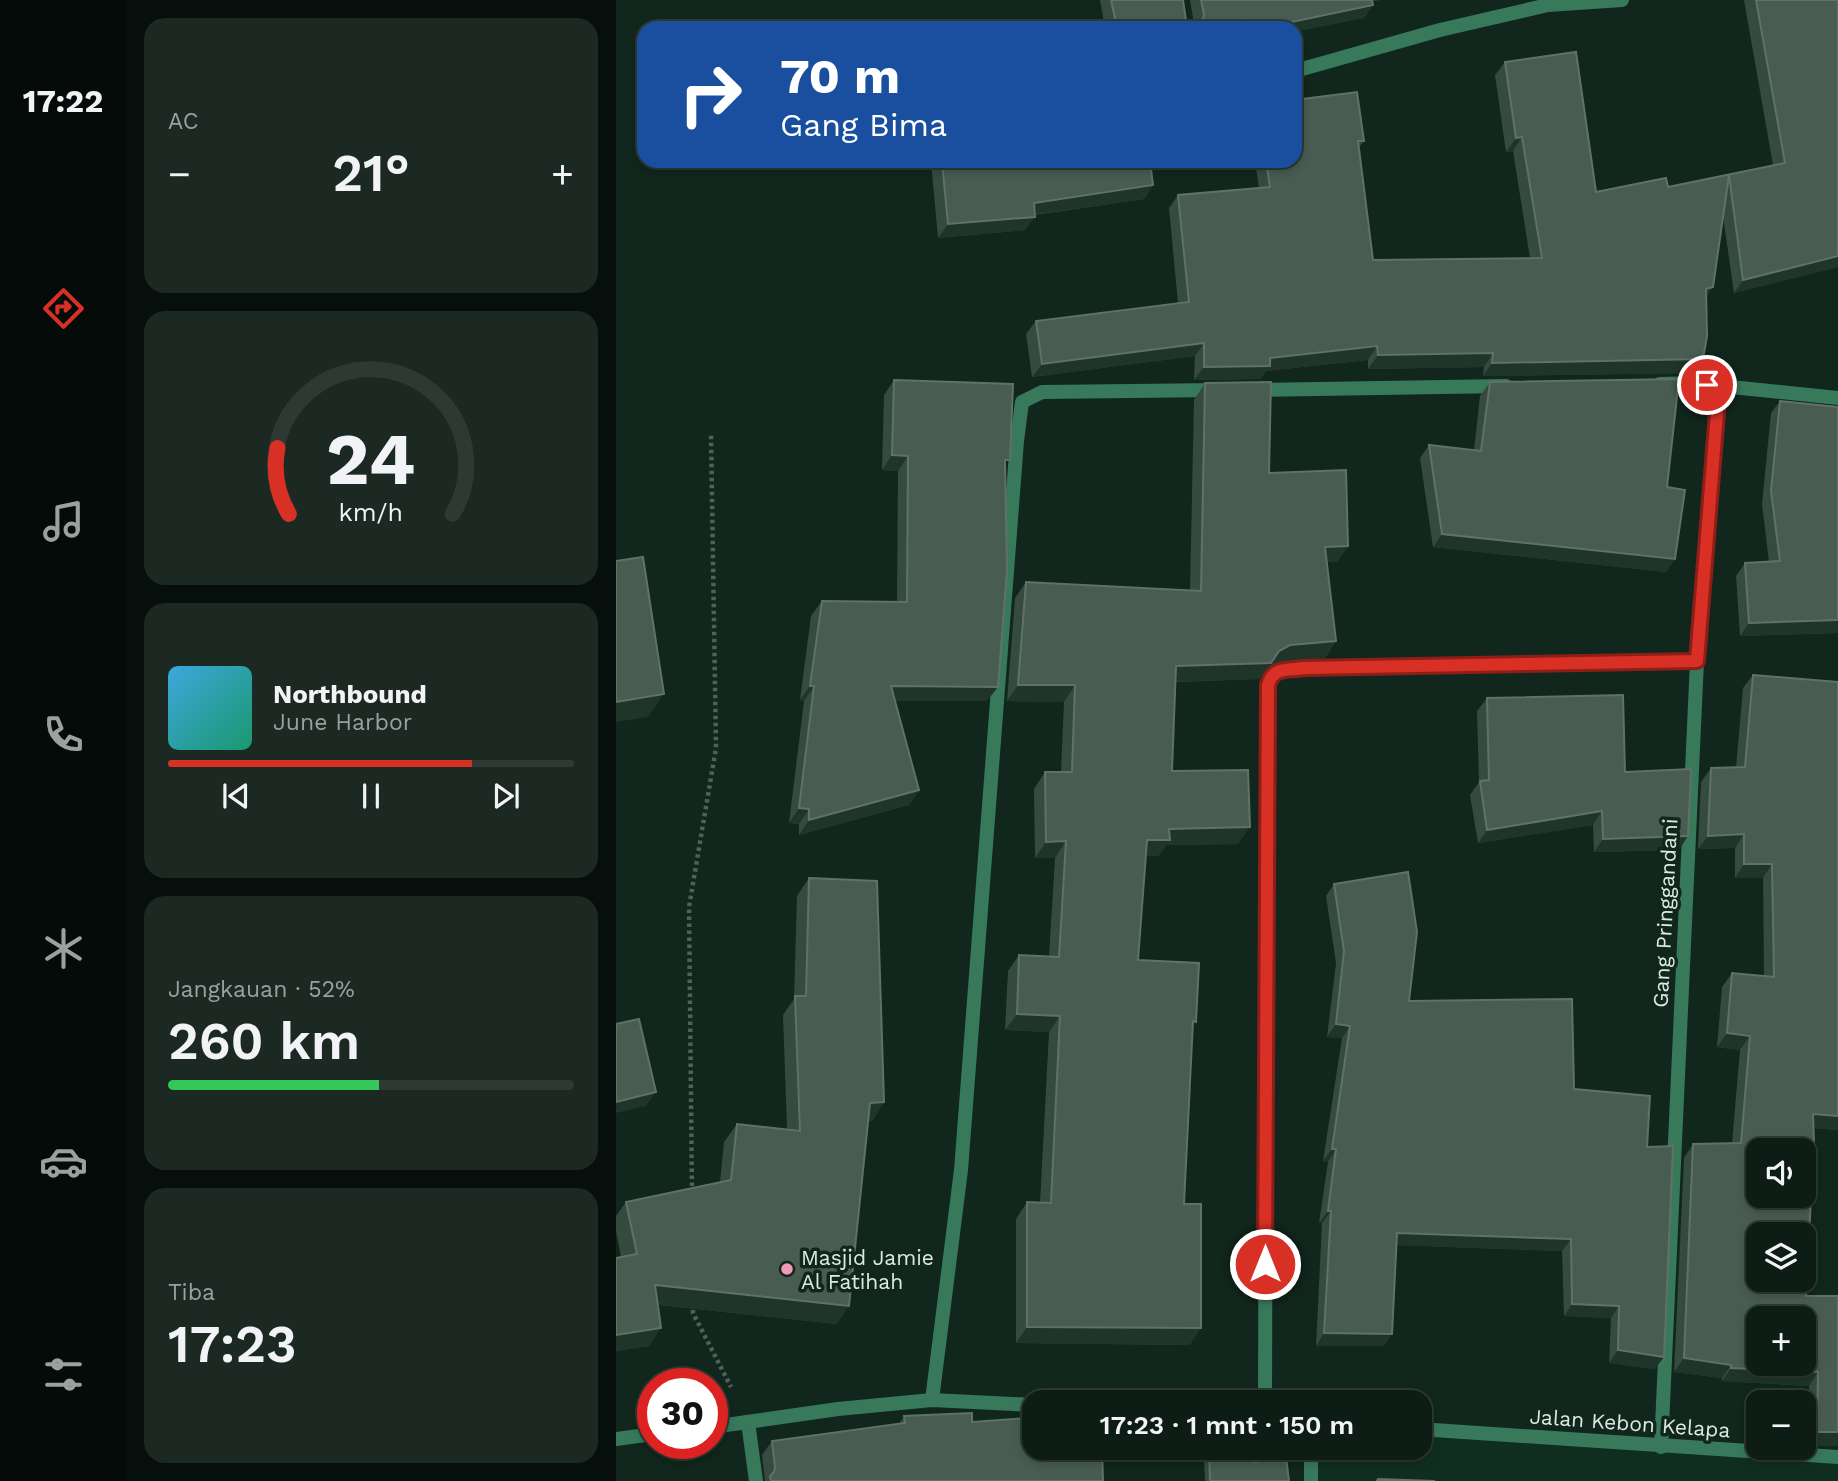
<!DOCTYPE html>
<html lang="id">
<head>
<meta charset="utf-8">
<style>
  body { margin:0; font-family:"Work Sans",sans-serif; background:#1b2922; color:#f1f3f6; height:100vh; display:flex; flex-direction:column; font-size:26px; white-space:nowrap }
  * { box-sizing:border-box; margin:0 }
  p { font-size:23px; color:#9aa1a0 }
  .icon { flex:none; width:38px; height:38px; fill:none; stroke:currentColor; stroke-width:2; stroke-linecap:round; stroke-linejoin:round }
  .map { position:relative; flex:1; overflow:hidden }
  .sheet { display:flex; flex-direction:column; gap:18px; padding:18px; background:#070f0c; width:490px }
  .sheet>* { flex:none }
  .top-card { position:absolute; left:21px; top:21px; width:665px; height:147px; border-radius:21px; box-shadow:0 4px 10px #0003,0 0 0 2px #2d3a34; background:#1a4fa0; color:#fff; overflow:hidden }
  .buttons { position:absolute; left:1130px; top:1138px; display:grid; gap:14px }
  .buttons a { display:grid; place-items:center; width:70px; height:70px; border-radius:14px; background:#0d1c15; box-shadow:0 4px 10px #0003,0 0 0 2px #2d3a34; font-size:35px }
  .speed { position:absolute; left:21px; top:1368px; display:flex; gap:14px; font-size:35px; font-weight:700; text-align:center }
  .speed>* { display:grid; place-content:center; width:91px; height:91px; border-radius:50%; background:#0d1c15; box-shadow:0 4px 10px #0003,0 0 0 2px #2d3a34; line-height:1 }
  .speed .limit { border:10px solid #d22; background:#fff; color:#111 }
  .pin { position:absolute; display:grid; place-items:center; width:60px; height:60px; color:#fff; margin:-30px; border:4px solid #fff; border-radius:50%; box-shadow:0 2px 7px #0007 }
  .me { position:absolute; width:77px; margin:-38px; rotate:0deg; stroke-linejoin:round; filter:drop-shadow(0 0 5px #0008) }
  .turn { display:flex; align-items:center; gap:24px; height:147px; padding:0 28px; font-size:32px }
  .turn .icon { width:91px; height:91px; stroke-width:2.5 }
  .turn b { display:block; font-size:49px; line-height:60px }
  .big { font-size:52px; font-weight:600; line-height:1.1 }
  .sheet .tile { flex:1; display:flex; flex-direction:column; justify-content:center; gap:10px; min-width:0; padding:0 24px; border-radius:21px; background:#1b2922 }
  .sheet .dial { align-items:center; gap:0 }
  .dial svg { height:182px; overflow:visible; fill:none; stroke:#2d3a34; stroke-width:7; stroke-linecap:round; text-anchor:middle }
  .dial text { fill:#f1f3f6; stroke:none }
  .song { display:flex; align-items:center; gap:21px }
  .cover { width:84px; height:84px; border-radius:10px; background:linear-gradient(135deg,hsl(200 70% 55%),hsl(160 70% 35%)) }
  .played { height:7px; border-radius:4px; background:linear-gradient(90deg,#d93025 75%,#2d3a34 75%) }
  .keys { display:flex; justify-content:space-around; direction:ltr }
  .heat { display:flex; justify-content:space-between; align-items:center; font-size:38px; direction:ltr }
  .charge { height:10px; border-radius:5px; background:linear-gradient(90deg,#34c759 52%,#2d3a34 0) }
  .trip { position:absolute; left:406px; top:1390px; width:410px; height:70px; border-radius:21px; background:#0d1c15; box-shadow:0 4px 10px #0003,0 0 0 2px #2d3a34; font-weight:600; line-height:70px; text-align:center }
  main { display:flex; flex:1; min-height:0 }
  .dock { display:flex; flex-direction:column; width:126px; justify-content:space-around; align-items:center; background:#050b08; color:#9aa1a0 }
  .dock .icon { width:49px; height:49px }
  .dock .on { color:#d93025 }
  .dock b { font-size:32px; color:#f1f3f6 }
  .map>svg:first-child { display:block }
</style>
</head>
<body>
<main>
<nav class="dock">
<b>17:22</b>
<svg class="icon on" aria-label="directions" viewBox="0 0 24 24"><path d="M12 3l9 9-9 9-9-9zM9 14v-3h6M13 9l2 2-2 2"/></svg>
<svg class="icon" aria-label="music" viewBox="0 0 24 24"><path d="M9 18V5l10-2v13"/><circle cx="6" cy="18" r="3"/><circle cx="16" cy="16" r="3"/></svg>
<svg class="icon" aria-label="phone" viewBox="0 0 24 24"><path d="M5 4h4l2 5-3 2q2 4 5 5l2-3 5 2v4C11 20 4 13 5 4z"/></svg>
<svg class="icon" aria-label="climate" viewBox="0 0 24 24"><path d="M12 3v18M4 7l16 10M4 17L20 7"/></svg>
<svg class="icon" aria-label="car" viewBox="0 0 24 24"><path d="M5 17H2v-5l4-1 3-4h7l3 4 3 1v5h-3M9 17h6M6 11h13"/><circle cx="7" cy="17" r="2"/><circle cx="17" cy="17" r="2"/></svg>
<svg class="icon" aria-label="filters" viewBox="0 0 24 24"><path d="M4 7h16M4 17h16"/><circle cx="9" cy="7" r="2"/><circle cx="15" cy="17" r="2"/></svg>
</nav>
<section class="sheet">
<div class="tile"><p>AC</p>
<div class="heat"><a>−</a><b class="big">21°</b><a>+</a></div>
</div>
<div class="tile dial"><svg viewBox="0 0 100 80">
<path d="M14 69A42 42 0 1 1 86 69"/>
<path d="M14 69A42 42 0 0 1 9 40" stroke="#d93025"/>
<text x="50" y="56" font-size="32" font-weight="700">24</text>
<text x="50" y="72" font-size="11">km/h</text>
</svg></div>
<div class="tile">
<div class="song"><i class="cover"></i><div><b>Northbound</b><p>June Harbor</p></div></div>
<div class="played"></div>
<div class="keys"><svg class="icon" aria-label="previous" viewBox="0 0 24 24"><path d="M18 5L8 12l10 7zM5 5v14"/></svg><svg class="icon" aria-label="pause" viewBox="0 0 24 24"><path d="M8 5v14M16 5v14"/></svg><svg class="icon" aria-label="next" viewBox="0 0 24 24"><path d="M6 5l10 7-10 7zM19 5v14"/></svg></div>
</div>
<div class="tile"><p>Jangkauan · 52%</p><b class="big">260 km</b><div class="charge"></div></div>
<div class="tile"><p>Tiba</p><b class="big">17:23</b></div>
</section>
<div class="map">
<svg width="1222" height="1481" viewBox="0 0 1222 1481">
  <rect width="100%" height="100%" fill="#11261c"/>
  <path fill="#102e20" d="M 803,1429 L 1222,1456 L 1222,1481 L 696,1481 L 696,1447 L 803,1447 Z"/>
  <g fill="none" stroke-linecap="round" stroke-linejoin="round">
    <path stroke="#4f6259" stroke-width="4.5" stroke-dasharray="3.5 3.5" stroke-linecap="butt" d="M 76,1193 L 73,907 L 100,748 L 95,433
      M 77,1303 L 77,1313 L 115,1387"/>
    <path stroke="#38795b" stroke-width="14" d="M 679,71 L 824,30 L 932,5 L 1006,0
      M 1044,384 L 1076,383 L 1222,398
      M 638,390 L 890,386
      M 316,1400 L 345,1170 L 401,441 L 406,402 L 426,392 L 604,390
      M 649,1402 L 651,685 C 659,667 670,670 688,668 L 1081,661
      M 132,1422 L 140,1481
      M 1045,1447 L 1081,661 L 1102,400 L 1091,385
      M 695,1481 L 695,1447"/>
    <path stroke="#38795b" stroke-width="14" d="M 96,1427 L 222,1409 L 316,1400 L 418,1405
      M 803,1429 L 1222,1457
      M 0,1439 L 37,1434"/>
  </g>
  <path fill="#364b3f" d="M 484,0 L 567,0 L 570,20 L 575,24 L 578,24 L 574,0 L 765,0 L 757,1 L 757,5 L 748,18 L 679,28 L 489,28 Z
    M 1128,0 L 1222,0 L 1222,267 L 1118,293 L 1107,216 L 1090,298 L 1078,373 L 867,376 L 868,367 L 752,369 L 752,360 L 650,371 L 644,379 L 578,380 L 579,356 L 416,377 L 410,334 L 420,321 L 562,303 L 553,208 L 562,195 L 643,188 L 639,161 L 679,161 L 748,141 L 743,147 L 757,260 L 914,258 L 897,151 L 890,152 L 879,75 L 889,62 L 980,192 L 1052,187 L 1157,165 Z
    M 315,161 L 534,161 L 537,185 L 528,199 L 419,215 L 409,230 L 322,238 Z
    M 278,380 L 389,467 L 371,701 L 279,701 L 303,790 L 293,805 L 183,835 L 183,824 L 173,823 L 188,701 L 184,700 L 195,616 L 206,601 L 281,601 L 282,471 L 266,470 L 268,395 Z
    M 874,382 L 1051,487 L 1059,559 L 1050,572 L 817,547 L 804,458 L 813,445 L 858,450 L 864,396 Z
    M 589,383 L 653,473 L 732,546 L 721,562 L 711,562 L 720,641 L 709,658 L 662,662 L 652,667 L 643,679 L 559,682 L 556,771 L 622,844 L 550,845 L 542,856 L 529,856 L 522,960 L 577,1026 L 568,1204 L 574,1345 L 400,1343 L 400,1219 L 411,1202 L 424,1203 L 433,1032 L 389,1030 L 392,971 L 403,955 L 433,956 L 439,858 L 419,858 L 418,789 L 429,772 L 445,772 L 448,702 L 391,701 L 399,598 L 410,582 L 574,590 L 578,400 Z
    M 1164,401 L 1222,407 L 1222,633 L 1124,636 L 1120,576 L 1129,563 L 1153,562 L 1146,504 L 1155,413 Z
    M 1137,675 L 1222,682 L 1222,1130 L 1198,1128 L 1190,1296 L 1222,1446 L 1191,1445 L 1193,1386 L 1106,1381 L 1106,1378 L 1058,1372 L 1068,1158 L 1077,1144 L 1116,1143 L 1124,1050 L 1101,1047 L 1106,987 L 1116,973 L 1148,976 L 1147,878 L 1119,878 L 1119,848 L 1082,849 L 1085,782 L 1095,768 L 1120,767 L 1127,688 Z
    M 871,698 L 1009,772 L 1063,850 L 978,852 L 977,825 L 862,843 L 854,795 L 863,782 L 861,711 Z
    M 193,878 L 268,1102 L 256,1121 L 252,1121 L 221,1324 L 42,1305 L 33,1346 L 0,1351 L 0,1258 L 5,1257 L 0,1231 L 0,1216 L 10,1202 L 104,1182 L 108,1142 L 121,1124 L 171,1129 L 167,1015 L 178,999 L 181,896 Z
    M 718,884 L 793,1001 L 958,1089 L 1031,1147 L 1039,1369 L 993,1363 L 995,1318 L 948,1316 L 946,1251 L 781,1245 L 768,1346 L 700,1346 L 706,1223 L 703,1223 L 712,1162 L 707,1161 L 726,1038 L 711,1037 L 720,963 L 710,896 Z
    M 288,1416 L 413,1429 L 487,1481 L 149,1481 L 146,1455 L 156,1441 L 283,1424 Z
    M 593,1452 L 638,1462 L 673,1481 L 589,1481 L 588,1459 Z"/>
  <path fill="#1f352a" d="M 757,5 L 748,18 L 679,32 L 679,28 L 647,28 Z
    M 631,20 L 626,28 L 593,28 Z
    M 906,137 L 897,151 L 890,152 L 900,138 Z
    M 537,185 L 528,199 L 408,216 L 418,203 Z
    M 419,217 L 409,230 L 322,238 L 332,224 Z
    M 1222,256 L 1222,267 L 1118,293 L 1127,280 Z
    M 1097,287 L 1088,301 L 1090,289 Z
    M 588,343 L 579,356 L 416,377 L 426,364 Z
    M 761,346 L 752,360 L 650,371 L 644,379 L 578,380 L 588,367 L 654,358 Z
    M 877,353 L 868,367 L 752,369 L 762,355 Z
    M 1087,359 L 1078,373 L 867,376 L 876,363 Z
    M 276,455 L 292,456 L 282,471 L 266,470 Z
    M 826,534 L 1059,559 L 1050,572 L 817,547 Z
    M 732,546 L 721,562 L 698,563 L 709,547 Z
    M 1222,620 L 1222,633 L 1124,636 L 1133,623 Z
    M 720,641 L 709,658 L 662,662 L 652,667 L 643,679 L 549,682 L 560,666 L 663,651 L 674,645 Z
    M 402,685 L 459,685 L 448,702 L 391,701 Z
    M 194,686 L 198,686 L 188,701 L 184,700 Z
    M 275,686 L 382,687 L 371,701 L 264,701 Z
    M 48,694 L 32,717 L 0,722 L 0,702 Z
    M 303,790 L 293,805 L 183,835 L 193,820 Z
    M 183,808 L 193,809 L 183,824 L 173,823 Z
    M 986,811 L 977,825 L 862,843 L 871,830 Z
    M 634,827 L 622,844 L 550,845 L 542,856 L 519,857 L 531,840 L 553,829 Z
    M 1128,834 L 1119,848 L 1082,849 L 1092,836 Z
    M 1072,836 L 1063,850 L 978,852 L 987,839 Z
    M 450,841 L 439,858 L 419,858 L 430,842 Z
    M 1128,864 L 1156,864 L 1147,878 L 1119,878 Z
    M 401,1014 L 444,1016 L 433,1032 L 389,1030 Z
    M 720,1024 L 734,1026 L 726,1038 L 711,1037 Z
    M 1111,1033 L 1134,1036 L 1124,1050 L 1101,1047 Z
    M 40,1092 L 30,1106 L 0,1113 L 0,1102 Z
    M 268,1102 L 256,1121 L 242,1121 L 254,1103 Z
    M 1197,1114 L 1222,1116 L 1222,1130 L 1188,1127 Z
    M 716,1149 L 720,1149 L 712,1162 L 707,1161 Z
    M 712,1211 L 715,1211 L 706,1223 L 703,1223 Z
    M 781,1233 L 955,1239 L 946,1251 L 773,1245 Z
    M 39,1285 L 233,1306 L 221,1324 L 26,1303 Z
    M 956,1304 L 1003,1306 L 995,1318 L 948,1316 Z
    M 411,1327 L 585,1328 L 574,1345 L 400,1343 Z
    M 45,1328 L 33,1346 L 0,1351 L 0,1335 Z
    M 708,1333 L 776,1334 L 768,1346 L 700,1346 Z
    M 1002,1350 L 1048,1357 L 1039,1369 L 993,1363 Z
    M 1068,1358 L 1115,1365 L 1106,1378 L 1058,1372 Z
    M 1115,1368 L 1202,1372 L 1193,1386 L 1106,1381 Z
    M 1201,1432 L 1222,1432 L 1222,1446 L 1191,1445 Z"/>
  <path fill="#485c51" stroke="#5f7268" stroke-width="2" fill-rule="evenodd" d="M 495,0 L 567,0 L 570,20 L 575,24 L 583,23 L 587,19 L 588,14 L 585,0 L 756,0 L 757,5 L 647,28 L 632,28 L 631,20 L 593,28 L 501,28 Z
    M 1140,0 L 1222,0 L 1222,256 L 1127,280 L 1113,175 L 1097,287 L 1090,289 L 1091,336 L 1087,359 L 876,363 L 877,353 L 762,355 L 761,346 L 654,358 L 654,366 L 588,367 L 588,343 L 426,364 L 420,321 L 573,302 L 562,195 L 654,187 L 650,161 L 679,161 L 679,100 L 741,92 L 748,141 L 742,141 L 757,260 L 926,258 L 906,137 L 900,138 L 889,62 L 960,52 L 980,192 L 1050,178 L 1052,187 L 1169,163 Z
    M 326,161 L 534,161 L 537,185 L 418,203 L 419,217 L 332,224 Z
    M 1063,379 L 1051,487 L 1069,490 L 1059,559 L 826,534 L 813,445 L 865,451 L 874,382 Z
    M 278,380 L 397,384 L 394,460 L 389,460 L 391,571 L 382,687 L 275,686 L 303,790 L 193,820 L 193,809 L 183,808 L 198,686 L 194,686 L 206,601 L 291,602 L 292,456 L 276,455 Z
    M 655,382 L 653,473 L 730,470 L 732,546 L 709,547 L 720,641 L 674,645 L 663,651 L 655,663 L 560,666 L 556,771 L 632,770 L 634,827 L 553,829 L 554,840 L 531,840 L 522,960 L 583,963 L 580,1022 L 577,1021 L 568,1204 L 585,1204 L 585,1328 L 411,1327 L 411,1202 L 435,1203 L 444,1016 L 401,1014 L 403,955 L 443,957 L 450,841 L 430,842 L 429,772 L 456,772 L 459,685 L 402,685 L 410,582 L 585,591 L 589,383 Z
    M 1164,401 L 1222,407 L 1222,620 L 1133,623 L 1129,563 L 1164,561 L 1155,491 Z
    M 27,557 L 48,694 L 0,702 L 0,561 Z
    M 1137,675 L 1222,682 L 1222,1116 L 1197,1114 L 1200,1198 L 1195,1198 L 1190,1296 L 1222,1296 L 1222,1432 L 1201,1432 L 1202,1372 L 1115,1368 L 1115,1365 L 1068,1358 L 1077,1144 L 1125,1143 L 1134,1036 L 1111,1033 L 1116,973 L 1158,977 L 1156,864 L 1128,864 L 1128,834 L 1092,836 L 1095,768 L 1129,767 ZM 1143,1150 L 1188,1150 L 1188,1195 L 1143,1195 ZM 1143,1234 L 1188,1234 L 1188,1279 L 1143,1279 ZM 1143,1318 L 1188,1318 L 1188,1363 L 1143,1363 Z
    M 1007,695 L 1009,772 L 1075,769 L 1072,836 L 987,839 L 986,811 L 871,830 L 864,781 L 873,780 L 871,698 Z
    M 792,872 L 801,932 L 793,1001 L 956,999 L 958,1089 L 1034,1096 L 1031,1147 L 1057,1146 L 1048,1357 L 1002,1350 L 1003,1306 L 956,1304 L 955,1239 L 781,1233 L 776,1334 L 708,1333 L 715,1211 L 712,1211 L 720,1149 L 716,1149 L 734,1026 L 720,1024 L 728,951 L 718,884 Z
    M 193,878 L 261,881 L 268,1102 L 254,1103 L 233,1306 L 39,1285 L 45,1328 L 0,1335 L 0,1258 L 21,1254 L 10,1202 L 115,1180 L 121,1124 L 184,1131 L 179,996 L 190,996 Z
    M 23,1019 L 40,1092 L 0,1102 L 0,1024 Z
    M 356,1413 L 356,1422 L 412,1418 L 413,1429 L 418,1428 L 418,1447 L 486,1447 L 487,1481 L 155,1481 L 154,1476 L 158,1472 L 159,1467 L 156,1441 L 289,1423 L 288,1416 Z
    M 638,1450 L 638,1462 L 670,1457 L 673,1481 L 594,1481 L 593,1452 Z
    M 762,1479 L 819,1481 L 761,1481 Z"/>
  <g fill="none" stroke-linecap="round" stroke-linejoin="round">
    <defs>
      <path id="route" d="M 649,1264 L 652,685 C 658,666 670,671 688,668 L 1081,661 L 1102,400 L 1091,385"/>
    </defs>
    <use href="#route" stroke="#8d1f18" stroke-width="18"/>
    <use href="#route" stroke="#d93025" stroke-width="12"/>
  </g>
  <circle fill="#ef9ab8" stroke="#11261c" stroke-width="2.5" cx="171" cy="1269" r="7"/>
  <g text-anchor="middle" dominant-baseline="central" stroke-width="7" stroke-linejoin="round" paint-order="stroke">
    <g font-size="21" fill="#ddeae3" stroke="#11261c">
      <text transform="translate(1049 913) rotate(-87)">Gang Pringgandani</text>
      <text transform="translate(1014 1423) rotate(4)">Jalan Kebon Kelapa</text>
    </g>
    <g font-size="21" fill="#ddeae3" stroke="#11261c" text-anchor="start">
      <text x="185" y="1257">Masjid Jamie<tspan x="185" dy="24">Al Fatihah</tspan></text>
    </g>
  </g>
</svg>
<div class="buttons">
<a><svg class="icon" aria-label="sound" viewBox="0 0 24 24"><path d="M4 9h4l5-4v14l-5-4H4zM17 9q2 3 0 6"/></svg></a>
<a><svg class="icon" aria-label="layers" viewBox="0 0 24 24"><path d="M12 4l9 5-9 5-9-5zM3 14l9 5 9-5"/></svg></a>
<a>+</a>
<a>−</a>
</div>
<div class="speed"><div class="limit">30</div></div>
<div class="pin" style="left:1091px;top:385px;background:#d93025"><svg class="icon" aria-label="arrive" viewBox="0 0 24 24"><path d="M6 21V4h12l-3 4 3 4H6"/></svg></div>
<svg class="me" style="left:649px;top:1264px" viewBox="-20 -20 40 40"><circle r="17" fill="#d93025" stroke="#fff" stroke-width="3"/><path d="M0-11L8 9 0 5-8 9z" fill="#fff"/></svg>
<div class="trip">17:23 · 1 mnt · 150 m</div>
<div class="top-card">
<div class="turn"><svg class="icon" aria-label="right" viewBox="0 0 24 24"><path d="M7 20v-9h11M14 6l5 5-5 5"/></svg><div><b>70 m</b>Gang Bima</div></div>
</div>
</div>
</main>
</body>
</html>
